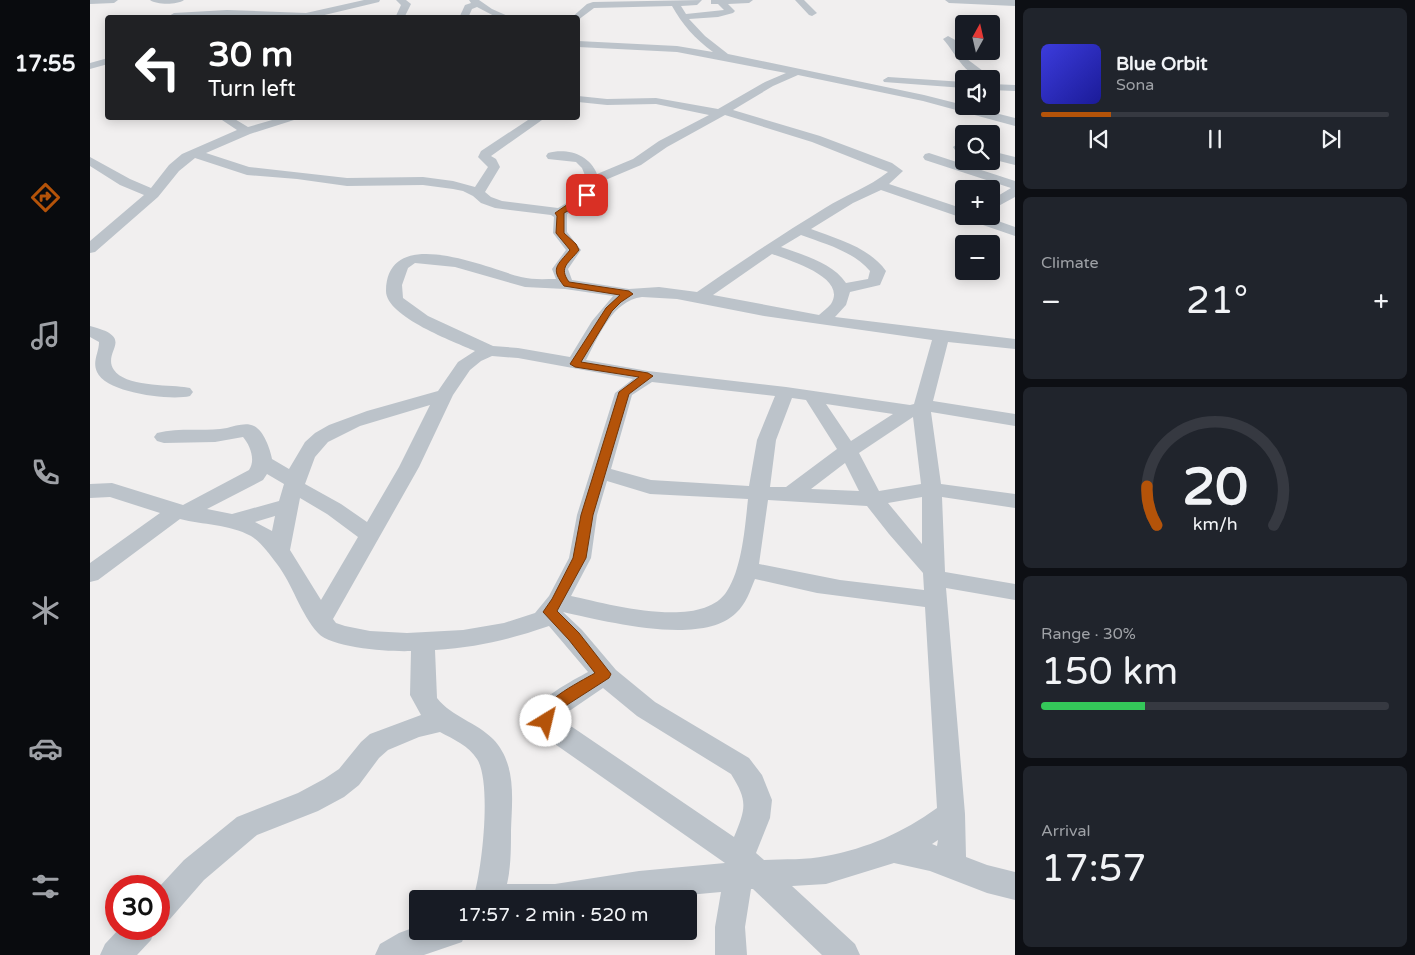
<!DOCTYPE html>
<html lang="en">
<head>
<meta charset="utf-8">
<style>
  body { margin:0; font-family:"Varela Round",sans-serif; background:#20242c; color:#f1f3f6; height:100vh; display:flex; flex-direction:column; font-size:19px; white-space:nowrap }
  * { box-sizing:border-box; margin:0 }
  p { font-size:16px; color:#9ea1a6 }
  .icon { flex:none; width:28px; height:28px; fill:none; stroke:currentColor; stroke-width:2; stroke-linecap:round; stroke-linejoin:round }
  .map { position:relative; flex:1; overflow:hidden }
  .side { display:flex; flex-direction:column; gap:8px; padding:8px; background:#0d0f14; width:400px }
  .side>* { flex:none }
  .guide { position:absolute; left:15px; top:15px; width:475px; height:105px; border-radius:5px; box-shadow:0 2px 12px #0003; background:#202124; color:#fff; overflow:hidden }
  .needle { width:32px; rotate:8deg }
  .fabs { position:absolute; left:865px; top:15px; display:grid; gap:10px }
  .fabs a { display:grid; place-items:center; width:45px; height:45px; border-radius:5px; background:#171b24; box-shadow:0 2px 12px #0003; font-size:25px }
  .speed { position:absolute; left:15px; top:875px; display:flex; gap:10px; font-size:25px; font-weight:700; text-align:center }
  .speed>* { display:grid; place-content:center; width:65px; height:65px; border-radius:50%; background:#171b24; box-shadow:0 2px 12px #0003; line-height:1 }
  .speed .limit { border:8px solid #d22; background:#fff; color:#111 }
  .pin { position:absolute; display:grid; place-items:center; width:42px; height:42px; color:#fff; margin:-21px; border-radius:10px; box-shadow:0 2px 8px #0006 }
  .me { position:absolute; width:55px; margin:-28px; rotate:36deg; stroke-linejoin:round; filter:drop-shadow(0 0 4px #0008) }
  .turn { display:flex; align-items:center; gap:18px; height:105px; padding:0 20px; font-size:22px }
  .turn .icon { width:65px; height:65px; stroke-width:2.5 }
  .turn b { display:block; font-size:35px; line-height:42px }
  .big { font-size:38px; font-weight:600; line-height:1.1 }
  .side .widget { flex:1; display:flex; flex-direction:column; justify-content:center; gap:8px; min-width:0; padding:0 18px; border-radius:8px; background:#20242c }
  .side .dial { align-items:center; gap:0 }
  .dial svg { height:130px; overflow:visible; fill:none; stroke:#363941; stroke-width:7; stroke-linecap:round; text-anchor:middle }
  .dial text { fill:#f1f3f6; stroke:none }
  .song { display:flex; align-items:center; gap:15px }
  .cover { width:60px; height:60px; border-radius:8px; background:linear-gradient(135deg,hsl(240 70% 55%),hsl(240 70% 35%)) }
  .played { height:5px; border-radius:2px; background:linear-gradient(90deg,#b45309 20%,#363941 20%) }
  .keys { display:flex; justify-content:space-around; direction:ltr }
  .heat { display:flex; justify-content:space-between; align-items:center; font-size:28px; direction:ltr }
  .charge { height:8px; border-radius:4px; background:linear-gradient(90deg,#34c759 30%,#363941 0) }
  .trip { position:absolute; left:319px; top:890px; width:288px; height:50px; border-radius:5px; background:#171b24; box-shadow:0 2px 12px #0003; font-weight:600; line-height:50px; text-align:center }
  main { display:flex; flex:1; min-height:0 }
  .dock { display:flex; flex-direction:column; width:90px; justify-content:space-around; align-items:center; background:#090b0e; color:#9ea1a6 }
  .dock .icon { width:35px; height:35px }
  .dock .current { color:#b45309 }
  .dock b { font-size:22px; color:#f1f3f6 }
  .map>svg:first-child { display:block }
</style>
</head>
<body>
<main>
<nav class="dock">
<b>17:55</b>
<svg class="icon current" aria-label="directions" viewBox="0 0 24 24"><path d="M12 3l9 9-9 9-9-9zM9 14v-3h6M13 9l2 2-2 2"/></svg>
<svg class="icon" aria-label="music" viewBox="0 0 24 24"><path d="M9 18V5l10-2v13"/><circle cx="6" cy="18" r="3"/><circle cx="16" cy="16" r="3"/></svg>
<svg class="icon" aria-label="phone" viewBox="0 0 24 24"><path d="M5 4h4l2 5-3 2q2 4 5 5l2-3 5 2v4C11 20 4 13 5 4z"/></svg>
<svg class="icon" aria-label="climate" viewBox="0 0 24 24"><path d="M12 3v18M4 7l16 10M4 17L20 7"/></svg>
<svg class="icon" aria-label="car" viewBox="0 0 24 24"><path d="M5 17H2v-5l4-1 3-4h7l3 4 3 1v5h-3M9 17h6M6 11h13"/><circle cx="7" cy="17" r="2"/><circle cx="17" cy="17" r="2"/></svg>
<svg class="icon" aria-label="filters" viewBox="0 0 24 24"><path d="M4 7h16M4 17h16"/><circle cx="9" cy="7" r="2"/><circle cx="15" cy="17" r="2"/></svg>
</nav>
<div class="map">
<svg width="925" height="955" viewBox="0 0 925 955">
  <rect width="100%" height="100%" fill="#f1efef"/>
  <g fill="none" stroke-linecap="round" stroke-linejoin="round">
    <path fill="#bcc3ca" fill-rule="evenodd" d="M 0,0 L 28,0 L 24,3 L 0,4 Z
      M 60,0 L 94,0 C 87,5 67,5 60,0 Z
      M 274,0 L 290,0 L 289,2 L 222,18 L 79,16 L 84,13 L 137,10 L 216,13 Z
      M 306,0 L 316,0 L 321,4 L 314,18 L 305,18 L 311,5 Z
      M 379,0 L 389,0 L 402,9 L 422,18 L 408,18 L 387,7 L 382,9 L 378,18 L 369,18 L 375,5 L 381,3 Z
      M 612,0 L 607,5 L 591,6 L 596,14 L 634,10 L 628,4 L 621,4 L 621,0 L 663,0 L 659,3 L 638,4 L 645,11 L 643,13 L 628,17 L 599,19 L 615,36 L 638,54 L 834,95 L 925,118 L 925,126 L 833,101 L 708,75 L 683,86 L 643,110 L 730,136 L 802,163 L 813,171 L 799,184 L 874,209 L 874,216 L 894,216 L 925,227 L 925,236 L 791,190 L 763,203 L 721,229 C 747,239 779,247 796,271 L 790,285 L 760,292 L 756,305 L 745,317 L 925,339 L 925,349 L 858,342 L 843,401 L 925,414 L 925,426 L 841,412 L 851,484 L 925,494 L 925,508 L 852,497 L 855,572 L 925,584 L 925,600 L 856,588 L 875,814 L 876,857 L 897,865 L 925,872 L 925,900 L 897,893 L 840,871 L 804,863 L 736,884 L 702,886 L 765,944 L 770,955 L 732,955 L 663,889 L 661,889 L 655,927 L 657,955 L 625,955 L 625,927 L 631,892 L 554,899 L 383,899 C 392,872 402,782 387,759 C 379,746 363,739 350,732 L 329,737 L 298,750 L 289,758 L 269,785 L 254,797 L 228,811 L 167,835 L 114,880 L 80,919 L 69,924 L 69,887 L 94,860 L 147,817 L 208,793 L 234,779 L 249,769 L 271,742 L 280,734 L 331,715 L 320,695 L 321,651 C 301,652 241,648 228,633 C 210,613 203,585 187,564 C 179,554 172,543 161,536 C 139,524 113,525 90,519 L 8,580 L 0,582 L 0,563 L 70,513 L 20,497 L 0,498 L 0,484 L 22,483 L 93,505 L 159,470 C 166,460 160,445 153,437 L 125,442 L 74,443 L 67,441 L 64,437 L 67,433 C 90,427 114,432 137,428 C 145,426 156,422 164,426 C 174,431 180,449 182,459 L 199,469 L 215,442 L 225,433 L 239,425 L 277,411 L 348,391 L 368,362 L 385,351 C 365,342 296,317 296,291 C 297,223 396,268 431,277 C 443,280 454,279 466,279 L 462,269 L 476,250 L 463,233 L 464,217 L 461,215 L 405,208 L 391,203 L 383,196 L 373,191 L 363,189 L 333,185 L 257,186 L 207,179 L 157,175 L 105,158 L 89,171 L 68,197 L 5,252 L 0,253 L 0,241 L 54,195 L 30,185 L 0,166 L 0,157 L 40,179 L 61,188 L 79,165 L 92,154 L 147,130 L 132,120 L 131,118 L 143,118 L 158,127 L 189,118 L 205,118 L 204,120 L 160,134 L 116,153 L 159,167 L 257,178 L 333,177 L 363,181 L 385,187 L 398,167 L 388,157 L 391,151 L 441,118 L 453,118 L 452,120 L 401,156 L 406,159 L 410,167 L 395,192 L 401,197 L 412,201 L 468,208 L 485,198 L 498,183 L 492,168 L 486,162 L 458,159 L 456,156 L 458,153 C 477,148 499,154 507,174 L 543,159 L 569,141 L 619,115 L 566,104 L 517,105 L 488,102 L 488,96 L 517,99 L 566,98 L 628,109 L 675,82 L 696,73 L 587,52 L 488,47 L 488,41 L 587,46 L 623,52 C 605,39 592,24 582,6 L 504,8 L 488,20 L 488,18 L 481,18 L 497,4 L 503,2 ZM 635,115 L 722,142 L 798,172 C 779,187 756,195 735,208 C 691,235 649,263 607,292 L 569,287 L 539,289 L 482,280 L 478,269 L 491,250 L 477,232 L 477,214 L 495,204 L 513,181 L 551,165 L 577,147 ZM 711,235 C 735,244 763,251 780,271 L 778,279 L 756,283 C 743,263 713,255 691,247 ZM 682,254 C 698,260 758,277 741,304 C 738,308 733,311 729,315 L 623,295 ZM 325,263 L 365,267 L 435,287 L 475,289 L 523,296 L 502,321 L 480,357 L 428,348 L 403,346 L 338,316 L 313,298 L 312,285 L 318,268 ZM 552,297 L 587,299 L 674,316 L 842,340 L 824,404 L 820,405 L 696,387 L 558,371 L 496,360 C 509,336 522,301 552,297 ZM 402,356 L 428,358 L 543,379 L 525,393 L 487,515 L 479,558 L 459,596 L 445,613 L 414,623 L 373,630 L 317,633 L 280,631 L 255,626 L 246,623 L 243,619 L 329,467 L 363,395 L 380,370 L 391,361 ZM 562,382 L 685,396 L 667,440 L 659,486 L 561,480 L 521,469 L 542,395 ZM 702,398 L 716,400 L 747,449 L 696,487 L 680,487 L 686,440 ZM 736,404 L 803,414 L 761,441 ZM 340,405 L 309,467 L 277,522 L 251,504 L 215,484 L 225,457 L 238,442 L 270,426 ZM 823,417 L 831,484 L 789,491 L 769,453 ZM 755,463 L 769,491 L 721,489 ZM 177,474 L 194,484 L 189,501 L 142,514 L 117,509 L 173,480 ZM 517,481 L 560,494 L 658,499 C 655,527 652,568 637,591 C 612,631 519,604 481,596 L 501,558 L 507,515 ZM 832,497 L 832,544 L 798,503 ZM 210,498 L 237,514 L 268,537 L 231,600 L 200,550 ZM 678,500 L 777,506 L 799,534 L 833,573 L 834,590 L 750,580 L 669,564 ZM 185,516 L 182,531 L 165,522 ZM 665,579 L 727,593 L 835,607 L 847,808 C 812,833 778,848 736,856 C 717,860 694,859 674,860 L 666,853 L 680,818 L 682,800 L 672,775 L 659,758 L 565,702 L 526,670 L 492,630 L 473,612 C 515,621 612,647 646,613 C 656,604 660,591 665,579 ZM 459,626 L 498,672 C 484,680 438,702 443,722 C 445,727 449,731 452,735 L 635,863 L 549,871 L 465,884 L 417,884 C 421,867 421,848 421,830 C 422,800 427,764 403,739 C 386,722 362,717 347,698 L 345,650 C 388,647 418,640 459,626 ZM 513,688 L 547,716 L 641,774 C 658,801 656,808 644,837 L 469,718 ZM 848,840 L 847,846 L 842,844 Z
      M 705,0 L 714,0 L 727,13 L 722,16 L 719,15 Z
      M 855,0 L 925,0 L 925,6 L 859,3 Z
      M 858,36 L 867,41 L 877,59 L 901,77 L 902,79 L 901,81 L 901,79 C 875,79 868,56 853,39 Z
      M 18,58 L 18,64 L 0,69 L 0,63 Z
      M 798,77 L 874,82 L 874,88 L 794,82 L 793,80 Z
      M 901,84 L 925,85 L 925,91 L 901,90 Z
      M 869,143 L 874,144 L 874,152 L 865,150 L 863,147 Z
      M 901,151 L 925,157 L 925,165 L 901,159 Z
      M 839,153 L 925,181 L 925,197 L 901,210 L 901,200 L 921,188 L 835,160 L 833,157 L 835,154 Z
      M 0,326 C 48,338 11,351 24,370 C 34,386 78,385 94,387 L 100,388 L 103,392 L 100,396 C 81,401 16,393 7,372 C 2,361 9,353 9,342 L 0,337 Z
      M 328,926 L 328,931 L 376,931 L 372,942 L 334,955 L 285,955 L 290,944 L 309,933 Z
      M 29,929 L 65,929 L 61,940 L 47,955 L 10,955 L 15,944 Z"/>
  </g>
  <path fill="#b45309" stroke="#753606" d="M 494,193 L 501,195 L 493,203 L 474,213 L 474,233 L 486,244 L 489,250 C 479,263 468,267 479,282 L 539,291 L 543,294 L 531,302 L 522,311 L 491,362 L 558,373 L 563,376 L 539,394 L 503,515 L 496,558 L 467,611 L 489,633 L 521,674 L 519,678 L 466,712 L 461,725 L 456,727 L 451,725 C 441,705 490,682 505,673 L 479,640 L 453,612 L 462,599 L 483,558 L 491,515 L 529,392 L 549,377 L 485,367 L 480,364 L 516,308 L 530,295 L 474,286 C 460,268 467,266 480,250 L 466,233 L 467,216 L 465,213 Z"/>
</svg>
<div class="fabs">
<a><svg class="needle" viewBox="-14 -14 28 28"><path d="M0-13l5 13h-10z" fill="#e53935"/><path d="M0 13l5-13h-10z" fill="#9ea1a6"/></svg></a>
<a><svg class="icon" aria-label="sound" viewBox="0 0 24 24"><path d="M4 9h4l5-4v14l-5-4H4zM17 9q2 3 0 6"/></svg></a>
<a><svg class="icon" aria-label="search" viewBox="0 0 24 24"><circle cx="10" cy="10" r="6"/><path d="M15 15l6 6"/></svg></a>
<a>+</a>
<a>−</a>
</div>
<div class="speed"><div class="limit">30</div></div>
<div class="pin" style="left:497px;top:195px;background:#d93025"><svg class="icon" aria-label="arrive" viewBox="0 0 24 24"><path d="M6 21V4h12l-3 4 3 4H6"/></svg></div>
<svg class="me" style="left:456px;top:721px" viewBox="-20 -20 40 40"><circle r="19" fill="#fff"/><path d="M0-13L10 11 0 6-10 11z" fill="#b45309"/></svg>
<div class="trip">17:57 · 2 min · 520 m</div>
<div class="guide">
<div class="turn"><svg class="icon" aria-label="left" viewBox="0 0 24 24"><path d="M17 20v-9H6M10 6l-5 5 5 5"/></svg><div><b>30 m</b>Turn left</div></div>
</div>
</div>
<section class="side">
<div class="widget">
<div class="song"><i class="cover"></i><div><b>Blue Orbit</b><p>Sona</p></div></div>
<div class="played"></div>
<div class="keys"><svg class="icon" aria-label="previous" viewBox="0 0 24 24"><path d="M18 5L8 12l10 7zM5 5v14"/></svg><svg class="icon" aria-label="pause" viewBox="0 0 24 24"><path d="M8 5v14M16 5v14"/></svg><svg class="icon" aria-label="next" viewBox="0 0 24 24"><path d="M6 5l10 7-10 7zM19 5v14"/></svg></div>
</div>
<div class="widget"><p>Climate</p>
<div class="heat"><a>−</a><b class="big">21°</b><a>+</a></div>
</div>
<div class="widget dial"><svg viewBox="0 0 100 80">
<path d="M14 69A42 42 0 1 1 86 69"/>
<path d="M14 69A42 42 0 0 1 8 45" stroke="#b45309"/>
<text x="50" y="56" font-size="32" font-weight="700">20</text>
<text x="50" y="72" font-size="11">km/h</text>
</svg></div>
<div class="widget"><p>Range · 30%</p><b class="big">150 km</b><div class="charge"></div></div>
<div class="widget"><p>Arrival</p><b class="big">17:57</b></div>
</section>
</main>
</body>
</html>
